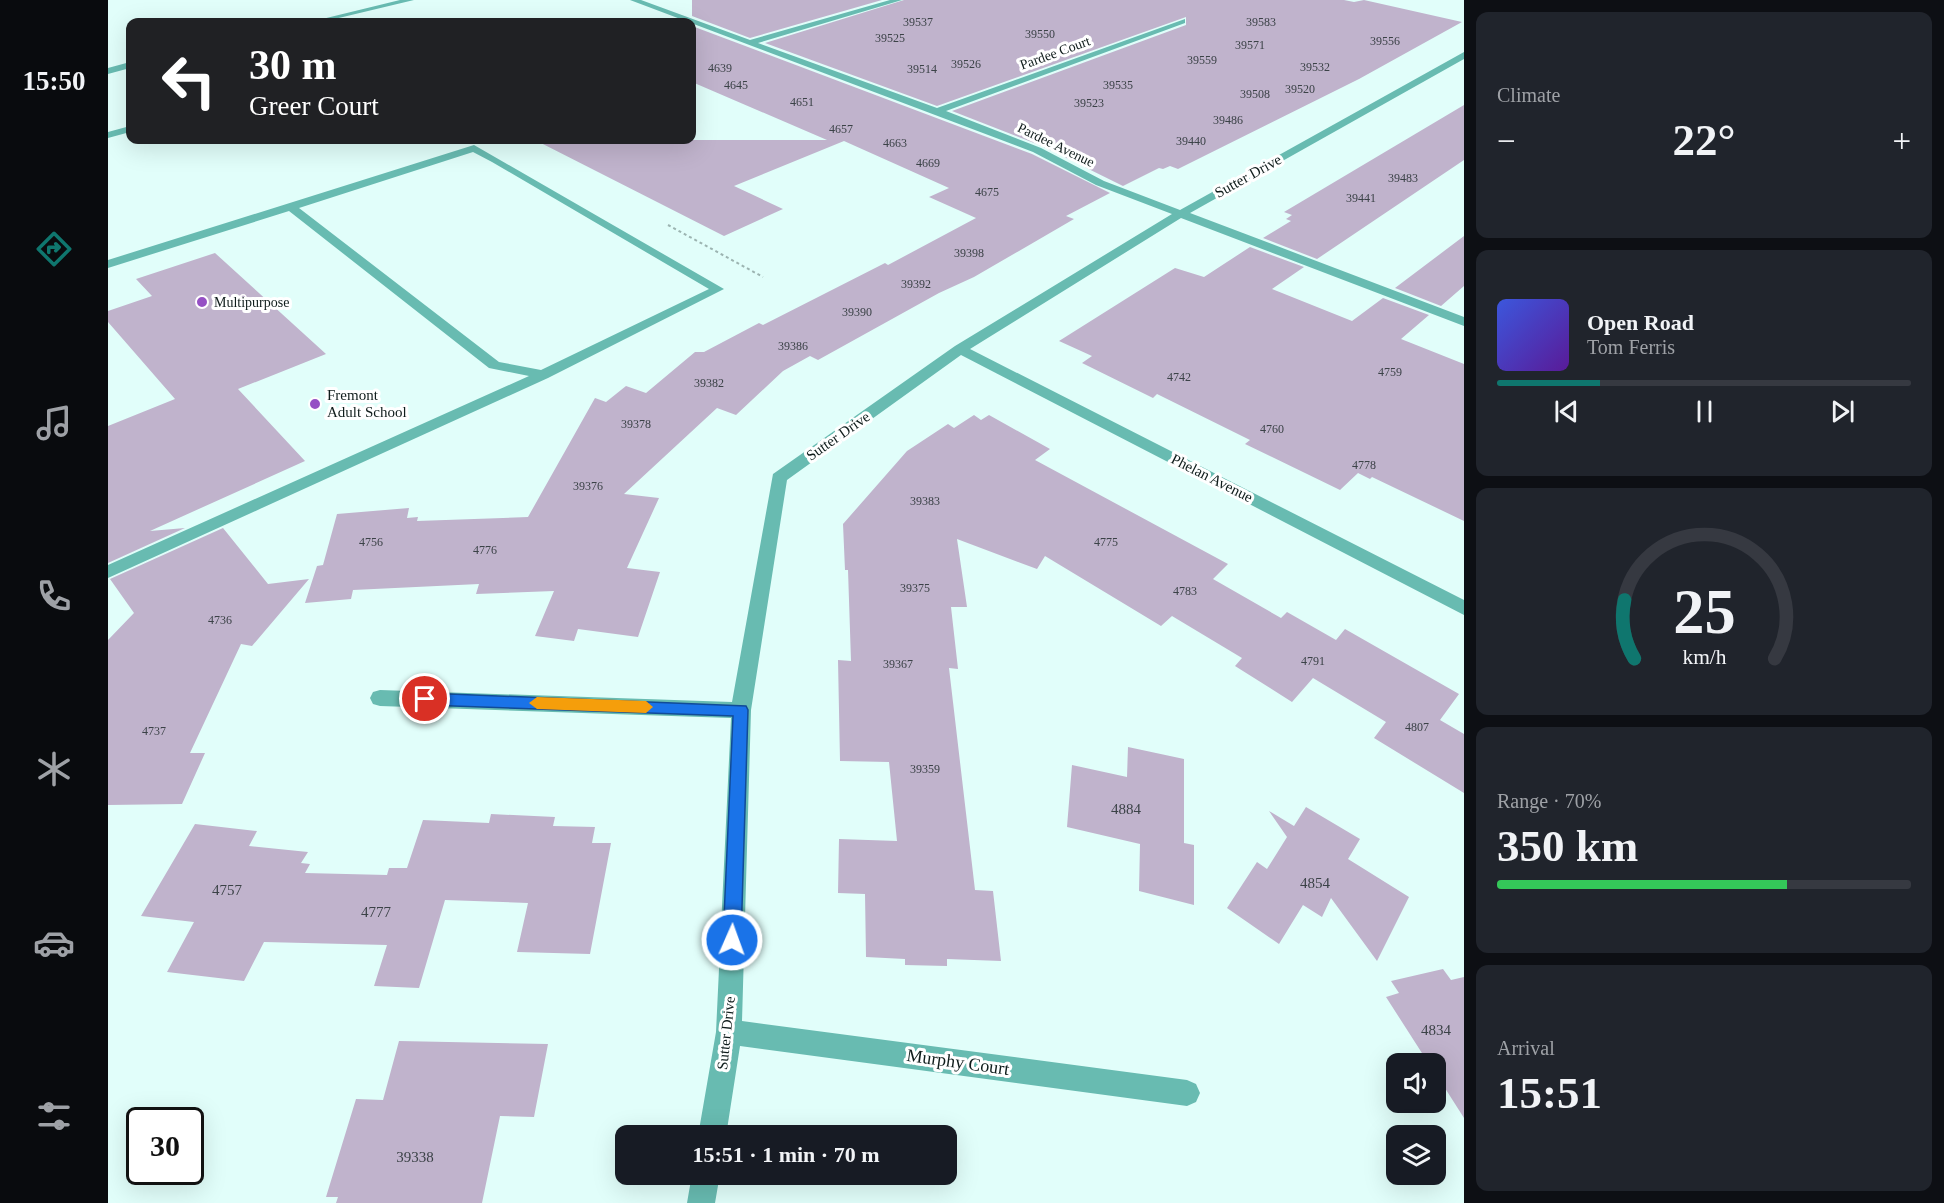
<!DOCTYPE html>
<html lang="en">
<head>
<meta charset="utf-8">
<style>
  body { margin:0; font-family:"Times New Roman",serif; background:#20242c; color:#f1f3f6; height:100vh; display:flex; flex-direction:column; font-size:22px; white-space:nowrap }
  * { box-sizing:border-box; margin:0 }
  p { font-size:20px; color:#9ea1a6 }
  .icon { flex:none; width:33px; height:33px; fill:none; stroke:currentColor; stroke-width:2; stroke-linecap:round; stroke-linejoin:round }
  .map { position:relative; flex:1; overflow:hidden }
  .panel { display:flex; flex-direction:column; gap:12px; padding:12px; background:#0d0f14; width:480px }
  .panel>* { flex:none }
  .top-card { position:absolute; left:18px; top:18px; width:570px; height:126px; border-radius:12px; box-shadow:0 6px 24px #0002; background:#202124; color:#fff; overflow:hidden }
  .tools { position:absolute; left:1278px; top:1053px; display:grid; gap:12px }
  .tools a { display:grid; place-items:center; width:60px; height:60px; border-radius:12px; background:#171b24; box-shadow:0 6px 24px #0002; font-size:30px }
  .speed { position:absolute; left:18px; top:1107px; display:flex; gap:12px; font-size:30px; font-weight:700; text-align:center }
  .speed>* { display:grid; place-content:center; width:78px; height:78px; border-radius:50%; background:#171b24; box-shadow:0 6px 24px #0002; line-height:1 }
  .speed .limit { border:3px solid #111; border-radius:9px; background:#fff; color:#111 }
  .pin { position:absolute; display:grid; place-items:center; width:51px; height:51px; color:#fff; margin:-26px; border:3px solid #fff; border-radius:50%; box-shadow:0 2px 6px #0007 }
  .me { position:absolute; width:66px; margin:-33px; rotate:2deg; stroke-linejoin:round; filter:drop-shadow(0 0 4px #0008) }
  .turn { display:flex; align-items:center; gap:21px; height:126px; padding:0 24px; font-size:27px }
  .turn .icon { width:78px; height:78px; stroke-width:2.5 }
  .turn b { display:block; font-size:42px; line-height:51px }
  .big { font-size:45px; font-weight:800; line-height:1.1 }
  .panel .tile { flex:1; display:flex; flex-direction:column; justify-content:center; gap:9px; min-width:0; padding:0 21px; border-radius:12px; background:#20242c }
  .panel .dial { align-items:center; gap:0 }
  .dial svg { height:156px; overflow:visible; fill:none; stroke:#363941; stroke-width:7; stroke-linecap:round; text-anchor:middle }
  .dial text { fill:#f1f3f6; stroke:none }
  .song { display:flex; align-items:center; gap:18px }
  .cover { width:72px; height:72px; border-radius:9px; background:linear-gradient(135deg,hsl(230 70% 55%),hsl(270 70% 35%)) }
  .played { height:6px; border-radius:3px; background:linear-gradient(90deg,#0f766e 25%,#363941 25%) }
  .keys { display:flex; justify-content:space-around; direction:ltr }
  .heat { display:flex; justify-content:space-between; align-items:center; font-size:33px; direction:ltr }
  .charge { height:9px; border-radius:4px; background:linear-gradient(90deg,#34c759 70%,#363941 0) }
  .trip { position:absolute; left:507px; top:1125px; width:342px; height:60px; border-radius:12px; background:#171b24; box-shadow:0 6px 24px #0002; font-weight:800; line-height:60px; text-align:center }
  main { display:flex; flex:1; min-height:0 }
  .dock { display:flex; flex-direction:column; width:108px; justify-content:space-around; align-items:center; background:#090b0e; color:#9ea1a6 }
  .dock .icon { width:42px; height:42px }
  .dock .current { color:#0f766e }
  .dock b { font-size:27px; color:#f1f3f6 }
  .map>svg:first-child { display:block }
</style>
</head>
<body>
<main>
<nav class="dock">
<b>15:50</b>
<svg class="icon current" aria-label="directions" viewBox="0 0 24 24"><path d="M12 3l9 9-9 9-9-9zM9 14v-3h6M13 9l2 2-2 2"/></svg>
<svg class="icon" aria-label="music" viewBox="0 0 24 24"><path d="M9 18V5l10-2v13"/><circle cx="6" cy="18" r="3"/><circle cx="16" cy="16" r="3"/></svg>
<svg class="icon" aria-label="phone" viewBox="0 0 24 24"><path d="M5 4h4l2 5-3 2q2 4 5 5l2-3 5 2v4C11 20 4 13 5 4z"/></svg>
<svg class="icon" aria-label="climate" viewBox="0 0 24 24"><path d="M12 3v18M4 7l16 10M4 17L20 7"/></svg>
<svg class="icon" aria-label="car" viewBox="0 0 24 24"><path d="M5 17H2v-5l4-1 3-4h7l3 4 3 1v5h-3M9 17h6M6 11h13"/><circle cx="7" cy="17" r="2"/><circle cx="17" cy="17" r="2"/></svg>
<svg class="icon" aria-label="filters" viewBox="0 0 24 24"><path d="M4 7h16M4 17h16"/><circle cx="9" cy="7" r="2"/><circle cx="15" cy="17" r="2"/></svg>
</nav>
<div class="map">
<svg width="1356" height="1203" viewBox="0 0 1356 1203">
  <rect width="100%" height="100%" fill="#e1fefa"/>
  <path fill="#c0b3cc" d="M 584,0 L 774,0 L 642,38 L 584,16 Z
    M 796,0 L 1236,0 L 1246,2 L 1256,0 L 1354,22 L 1251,79 L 1070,169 L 1062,166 L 1055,169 L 1051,168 L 1015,186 L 934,146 L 844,111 L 1078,25 L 1078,17 L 829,106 L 657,43 Z
    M 584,26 L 924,154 L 1002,193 L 958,216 L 966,219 L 866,277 L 831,293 L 710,360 L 702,356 L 675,371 L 628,415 L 609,408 L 516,494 L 551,498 L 519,568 L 552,572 L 530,637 L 470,629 L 466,641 L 427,636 L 446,591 L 368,594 L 371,584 L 245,590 L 243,599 L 197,603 L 209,566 L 215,565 L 229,514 L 301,508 L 299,518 L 310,517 L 309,521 L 420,517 L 487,398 L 498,402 L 518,386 L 538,393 L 587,352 L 596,352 L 651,323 L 655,325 L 777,263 L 780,265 L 868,218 L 821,197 L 841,188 L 736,141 L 626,186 L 675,209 L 616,236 L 427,140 L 719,140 L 584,82 Z
    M 1356,105 L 1356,160 L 1209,259 L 1155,238 L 1183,221 L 1178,219 L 1184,215 L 1176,212 Z
    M 1356,236 L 1356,286 L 1333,306 L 1287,288 Z
    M 1142,247 L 1196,267 L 1164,289 L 1244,321 L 1275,298 L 1321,315 L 1293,339 L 1356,364 L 1356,521 L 1264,477 L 1262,479 L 1250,473 L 1232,490 L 1137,444 L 1142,440 L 1049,394 L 1045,398 L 974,363 L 984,356 L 951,341 L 1067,268 L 1096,277 Z
    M 107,253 L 218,354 L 130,389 L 197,461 L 42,531 L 77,528 L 0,563 L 0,426 L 67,399 L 0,322 L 0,311 L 44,296 L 28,279 Z
    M 866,415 L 873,420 L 881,415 L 942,449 L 927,460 L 1120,564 L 1105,579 L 1173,618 L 1179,612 L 1228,640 L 1237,629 L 1351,694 L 1332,720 L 1356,734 L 1356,793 L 1266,738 L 1278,722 L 1205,678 L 1184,702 L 1127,666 L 1134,658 L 1064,616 L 1053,626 L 937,556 L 929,569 L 849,539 L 859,607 L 843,607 L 850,669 L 841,668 L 867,890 L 885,891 L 893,961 L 839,959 L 839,966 L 797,965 L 797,959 L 758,957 L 757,894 L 730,893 L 731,839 L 789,841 L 781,762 L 732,761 L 730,660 L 743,661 L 740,570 L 737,570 L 735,524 L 799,451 L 840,424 L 846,428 Z
    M 115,528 L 160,584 L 201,579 L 144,646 L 133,644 L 82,753 L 97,753 L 74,804 L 0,805 L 0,640 L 26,613 L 2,579 Z
    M 1020,747 L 1076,759 L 1076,843 L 1086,845 L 1086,905 L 1031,891 L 1032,844 L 959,827 L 964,765 L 1019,777 Z
    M 1198,807 L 1252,839 L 1240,859 L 1301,897 L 1269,961 L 1223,898 L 1214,917 L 1195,905 L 1171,944 L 1119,908 L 1149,862 L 1159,869 L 1179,837 L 1161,811 L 1186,826 Z
    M 383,814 L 447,817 L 445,826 L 487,827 L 484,843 L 503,843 L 482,954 L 409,952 L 420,903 L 337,900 L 311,988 L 266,986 L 279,945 L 156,942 L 136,981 L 59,972 L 86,922 L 33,916 L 87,824 L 149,831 L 141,846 L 200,852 L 193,863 L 202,864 L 197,873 L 279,875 L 281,868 L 299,868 L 315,820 L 381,823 Z
    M 1335,969 L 1343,980 L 1356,977 L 1356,1118 L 1328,1074 L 1328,1064 L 1321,1064 L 1278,997 L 1291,993 L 1283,981 Z
    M 291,1041 L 440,1044 L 426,1117 L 392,1116 L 374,1203 L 228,1203 L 230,1197 L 218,1197 L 248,1099 L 275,1100 Z"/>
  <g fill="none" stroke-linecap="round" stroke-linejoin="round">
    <path stroke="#9cb4b1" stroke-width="2" stroke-dasharray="3 3" stroke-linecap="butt" d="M 560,225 L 655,277"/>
    <path fill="#68bbb1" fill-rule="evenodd" d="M 22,126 L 22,132 L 0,138 L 0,132 Z
      M 366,145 L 616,289 L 440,378 L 0,578 L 0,565 L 421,376 L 381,368 L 181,211 L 0,268 L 0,260 ZM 365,152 L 384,162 L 601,289 L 433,370 L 391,362 L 191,208 Z"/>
    <path fill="#68bbb1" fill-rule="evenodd" d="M 292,0 L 306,0 L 214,22 L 202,22 Z
      M 522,0 L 533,0 L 642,40 L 782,0 L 794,0 L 650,43 L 829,108 L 1077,19 L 1077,23 L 838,111 L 933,148 L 996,181 L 1072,210 L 1356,52 L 1356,59 L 1082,213 L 1356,317 L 1356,326 L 1073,218 L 862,349 L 1356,600 L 1356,615 L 853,355 L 679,480 L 643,710 L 634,1021 L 1079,1080 L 1088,1084 L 1092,1093 L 1088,1102 L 1079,1106 L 632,1046 L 618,1136 L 590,1136 L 608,1032 L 623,718 L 272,706 L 265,704 L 262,698 L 265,692 L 272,690 L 624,702 L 665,474 L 847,346 L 1064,214 L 988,185 L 925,152 Z
      M 22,62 L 22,68 L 0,74 L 0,68 Z
      M 584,1174 L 612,1174 L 607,1203 L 579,1203 Z"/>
  </g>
  <path fill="#1a73e8" stroke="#114b97" stroke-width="1.5" d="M 317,693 L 638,706 L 640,710 L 633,940 L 631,946 L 624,949 L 618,946 L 615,940 L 625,716 L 317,705 L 309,699 Z"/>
  <path fill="#f59e0b" d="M 429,697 L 538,701 L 545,707 L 538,713 L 429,709 L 421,703 Z"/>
  <g fill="#9550c4" stroke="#fff" stroke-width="2">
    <circle cx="94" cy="302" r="6"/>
    <circle cx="207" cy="404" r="6"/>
  </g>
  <g text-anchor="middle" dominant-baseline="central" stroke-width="6" stroke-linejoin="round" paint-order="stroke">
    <g font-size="12" fill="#3b4247">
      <text x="810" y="22">39537</text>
      <text x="1153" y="22">39583</text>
      <text x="932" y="34">39550</text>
      <text x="782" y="38">39525</text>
      <text x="1277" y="41">39556</text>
      <text x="1142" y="45">39571</text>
      <text x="1094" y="60">39559</text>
      <text x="858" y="64">39526</text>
      <text x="1207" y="67">39532</text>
      <text x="612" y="68">4639</text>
      <text x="814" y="69">39514</text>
      <text x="628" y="85">4645</text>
      <text x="1010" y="85">39535</text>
      <text x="1192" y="89">39520</text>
      <text x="1147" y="94">39508</text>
      <text x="694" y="102">4651</text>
      <text x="981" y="103">39523</text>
      <text x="1120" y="120">39486</text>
      <text x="733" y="129">4657</text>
      <text x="1083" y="141">39440</text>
      <text x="787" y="143">4663</text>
      <text x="820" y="163">4669</text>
      <text x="1295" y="178">39483</text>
      <text x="879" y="192">4675</text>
      <text x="1253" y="198">39441</text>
      <text x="861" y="253">39398</text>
      <text x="808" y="284">39392</text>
      <text x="749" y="312">39390</text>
      <text x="685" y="346">39386</text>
      <text x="1282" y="372">4759</text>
      <text x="1071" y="377">4742</text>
      <text x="601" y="383">39382</text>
      <text x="528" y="424">39378</text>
      <text x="1164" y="429">4760</text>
      <text x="1256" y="465">4778</text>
      <text x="480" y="486">39376</text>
      <text x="817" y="501">39383</text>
      <text x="263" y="542">4756</text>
      <text x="998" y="542">4775</text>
      <text x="377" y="550">4776</text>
      <text x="807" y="588">39375</text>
      <text x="1077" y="591">4783</text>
      <text x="112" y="620">4736</text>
      <text x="1205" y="661">4791</text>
      <text x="790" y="664">39367</text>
      <text x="1309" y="727">4807</text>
      <text x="46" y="731">4737</text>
      <text x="817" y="769">39359</text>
    </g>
    <g font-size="14" fill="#0f1c1b" stroke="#fff">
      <text transform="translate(947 53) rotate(-20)">Pardee Court</text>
      <text transform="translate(948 145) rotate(26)">Pardee Avenue</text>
    </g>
    <g font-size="14" fill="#0f1c1b" stroke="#fff" text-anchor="start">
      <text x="106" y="302">Multipurpose</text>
    </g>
    <g font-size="15" fill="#0f1c1b" stroke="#fff">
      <text transform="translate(1140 176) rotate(-29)">Sutter Drive</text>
      <text transform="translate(730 436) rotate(-35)">Sutter Drive</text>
      <text transform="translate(1104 478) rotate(27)">Phelan Avenue</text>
      <text transform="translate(618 1033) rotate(-84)">Sutter Drive</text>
    </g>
    <g font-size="15" fill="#0f1c1b" stroke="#fff" text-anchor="start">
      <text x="219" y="395">Fremont<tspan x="219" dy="17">Adult School</tspan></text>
    </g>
    <g font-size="15" fill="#3b4247">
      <text x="1018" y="809">4884</text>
      <text x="1207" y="883">4854</text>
      <text x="119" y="890">4757</text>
      <text x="268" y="912">4777</text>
      <text x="1328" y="1030">4834</text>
      <text x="307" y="1157">39338</text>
    </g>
    <g font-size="18" fill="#0f1c1b" stroke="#fff">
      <text transform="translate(850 1062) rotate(8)">Murphy Court</text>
    </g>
  </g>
</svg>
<div class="tools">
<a><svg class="icon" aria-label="sound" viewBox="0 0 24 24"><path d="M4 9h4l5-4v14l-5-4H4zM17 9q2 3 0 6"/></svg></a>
<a><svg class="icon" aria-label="layers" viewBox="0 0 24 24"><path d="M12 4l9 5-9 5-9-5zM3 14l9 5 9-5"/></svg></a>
</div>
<div class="speed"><div class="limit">30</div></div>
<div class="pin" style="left:317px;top:699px;background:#d93025"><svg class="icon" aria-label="arrive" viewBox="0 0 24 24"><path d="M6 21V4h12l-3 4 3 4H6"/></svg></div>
<svg class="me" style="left:624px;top:940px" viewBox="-20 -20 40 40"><circle r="17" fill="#1a73e8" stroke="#fff" stroke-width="3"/><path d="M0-11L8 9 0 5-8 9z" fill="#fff"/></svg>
<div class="trip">15:51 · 1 min · 70 m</div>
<div class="top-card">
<div class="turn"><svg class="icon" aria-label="left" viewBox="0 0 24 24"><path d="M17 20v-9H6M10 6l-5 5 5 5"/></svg><div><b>30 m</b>Greer Court</div></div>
</div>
</div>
<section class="panel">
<div class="tile"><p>Climate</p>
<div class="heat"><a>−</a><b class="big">22°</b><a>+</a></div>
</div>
<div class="tile">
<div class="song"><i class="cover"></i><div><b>Open Road</b><p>Tom Ferris</p></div></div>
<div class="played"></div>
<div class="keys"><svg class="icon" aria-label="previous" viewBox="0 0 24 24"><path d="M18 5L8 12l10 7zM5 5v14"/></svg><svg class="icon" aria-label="pause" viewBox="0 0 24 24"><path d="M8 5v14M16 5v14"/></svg><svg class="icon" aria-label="next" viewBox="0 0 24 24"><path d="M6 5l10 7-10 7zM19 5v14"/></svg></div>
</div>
<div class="tile dial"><svg viewBox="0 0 100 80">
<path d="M14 69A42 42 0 1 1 86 69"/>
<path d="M14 69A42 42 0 0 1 9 39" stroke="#0f766e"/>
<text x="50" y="56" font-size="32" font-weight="700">25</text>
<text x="50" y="72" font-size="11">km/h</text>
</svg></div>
<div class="tile"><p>Range · 70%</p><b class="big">350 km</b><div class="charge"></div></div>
<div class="tile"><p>Arrival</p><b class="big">15:51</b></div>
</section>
</main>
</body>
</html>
